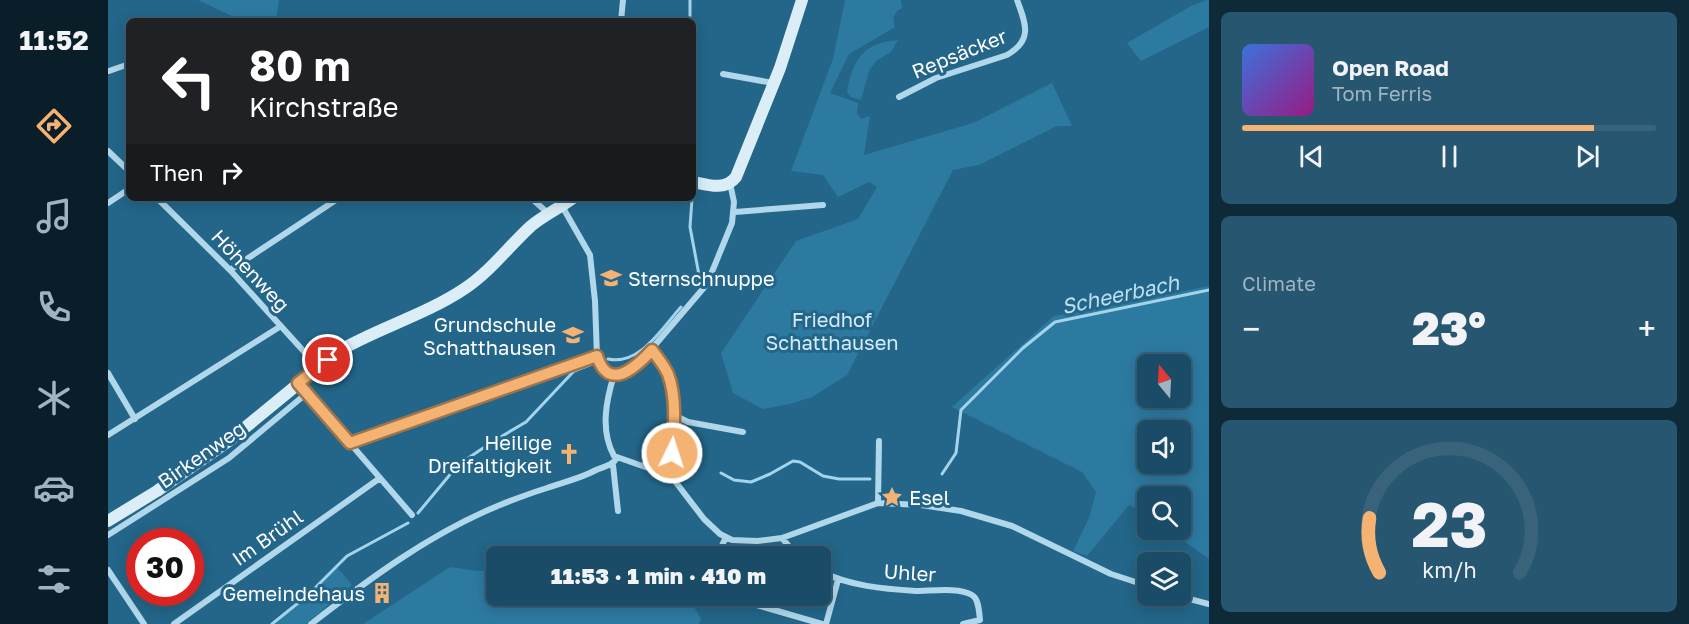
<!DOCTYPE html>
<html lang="en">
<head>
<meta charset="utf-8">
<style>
  body { margin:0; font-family:"Golos Text",sans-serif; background:#275670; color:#f1f3f6; height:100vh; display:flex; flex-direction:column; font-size:22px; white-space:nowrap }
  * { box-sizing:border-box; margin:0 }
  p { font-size:20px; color:#9fb4c0 }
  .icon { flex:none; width:33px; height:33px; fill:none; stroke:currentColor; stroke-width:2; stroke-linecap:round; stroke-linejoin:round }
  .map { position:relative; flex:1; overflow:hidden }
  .drawer { display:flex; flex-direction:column; gap:12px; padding:12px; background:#0e2a39; width:480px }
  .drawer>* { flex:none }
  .hud { position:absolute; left:18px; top:18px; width:570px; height:183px; border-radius:9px; box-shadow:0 3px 15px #0003,0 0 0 2px #38637b; background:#202124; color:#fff; overflow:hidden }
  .needle { width:39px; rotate:342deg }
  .controls { position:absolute; left:1029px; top:354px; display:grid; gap:12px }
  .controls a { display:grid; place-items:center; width:54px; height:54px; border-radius:9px; background:#1a4c67; box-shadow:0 3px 15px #0003,0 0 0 2px #38637b; font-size:30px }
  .speed { position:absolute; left:18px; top:528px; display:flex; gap:12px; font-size:30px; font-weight:700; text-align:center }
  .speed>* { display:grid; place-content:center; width:78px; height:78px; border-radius:50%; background:#1a4c67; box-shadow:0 3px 15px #0003,0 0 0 2px #38637b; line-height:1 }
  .speed .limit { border:9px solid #d22; background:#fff; color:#111 }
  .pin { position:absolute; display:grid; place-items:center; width:51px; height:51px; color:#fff; margin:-26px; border:3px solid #fff; border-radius:50%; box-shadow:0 2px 6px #0007 }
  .me { position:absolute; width:66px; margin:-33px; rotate:4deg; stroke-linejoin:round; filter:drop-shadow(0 0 4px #0008) }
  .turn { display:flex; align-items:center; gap:21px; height:126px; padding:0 24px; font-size:27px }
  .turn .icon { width:78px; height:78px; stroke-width:2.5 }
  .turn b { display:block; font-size:42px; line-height:51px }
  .then { display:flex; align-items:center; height:57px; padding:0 24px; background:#0003; gap:12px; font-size:22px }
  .big { font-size:45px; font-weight:800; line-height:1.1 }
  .drawer .card { flex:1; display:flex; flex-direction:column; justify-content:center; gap:9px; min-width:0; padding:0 21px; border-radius:9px; background:#275670 }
  .drawer .dial { align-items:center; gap:0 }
  .dial svg { height:156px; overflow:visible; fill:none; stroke:#38637b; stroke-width:7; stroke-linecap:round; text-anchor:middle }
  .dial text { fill:#f1f3f6; stroke:none }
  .song { display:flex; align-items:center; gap:18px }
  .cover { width:72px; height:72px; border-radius:9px; background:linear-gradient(135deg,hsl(220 70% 55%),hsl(310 70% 35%)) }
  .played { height:6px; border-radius:3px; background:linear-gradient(90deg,#f5b373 85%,#38637b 85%) }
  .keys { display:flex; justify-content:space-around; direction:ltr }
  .heat { display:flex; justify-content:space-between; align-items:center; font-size:33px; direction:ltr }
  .trip { position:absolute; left:378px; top:546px; width:345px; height:60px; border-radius:9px; background:#1a4c67; box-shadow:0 3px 15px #0003,0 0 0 2px #38637b; font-weight:800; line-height:60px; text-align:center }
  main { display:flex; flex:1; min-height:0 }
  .tab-bar { display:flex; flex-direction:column; width:108px; justify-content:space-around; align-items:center; background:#0a1e29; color:#9fb4c0 }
  .tab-bar .icon { width:42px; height:42px }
  .tab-bar .active { color:#f5b373 }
  .tab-bar b { font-size:27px; color:#f1f3f6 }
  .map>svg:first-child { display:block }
</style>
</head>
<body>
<main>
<nav class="tab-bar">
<b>11:52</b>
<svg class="icon active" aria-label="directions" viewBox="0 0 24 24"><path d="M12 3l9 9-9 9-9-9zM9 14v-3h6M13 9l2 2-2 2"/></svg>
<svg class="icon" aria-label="music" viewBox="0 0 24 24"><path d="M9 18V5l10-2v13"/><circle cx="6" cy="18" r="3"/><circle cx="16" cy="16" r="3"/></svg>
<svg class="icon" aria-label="phone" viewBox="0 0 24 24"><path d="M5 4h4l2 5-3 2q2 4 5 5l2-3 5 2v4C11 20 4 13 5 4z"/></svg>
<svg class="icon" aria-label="climate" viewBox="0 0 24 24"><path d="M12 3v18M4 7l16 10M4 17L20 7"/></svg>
<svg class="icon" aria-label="car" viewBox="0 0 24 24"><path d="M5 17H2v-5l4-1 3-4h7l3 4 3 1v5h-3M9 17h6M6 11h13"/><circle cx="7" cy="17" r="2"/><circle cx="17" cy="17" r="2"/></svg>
<svg class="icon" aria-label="filters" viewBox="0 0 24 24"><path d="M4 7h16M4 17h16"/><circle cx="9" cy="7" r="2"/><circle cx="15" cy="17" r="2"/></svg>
</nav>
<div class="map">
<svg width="1101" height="624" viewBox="0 0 1101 624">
  <rect width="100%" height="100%" fill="#236689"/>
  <path fill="#2d7aa1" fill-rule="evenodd" d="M 90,0 L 171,0 L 168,20 L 170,21 L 134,21 Z
    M 737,0 L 793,0 L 794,8 L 789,11 L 785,18 L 787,27 L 741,54 L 722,93 L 750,103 L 749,113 L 753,119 L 762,116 L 756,155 L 865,123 L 944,83 L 964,126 L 949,126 L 871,165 L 845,170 L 739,375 L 704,397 L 682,404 L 655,409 L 625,393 L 613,353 L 688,241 L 750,219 L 769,187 L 761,182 L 730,197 L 715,175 L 683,171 L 725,59 Z
    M 1099,0 L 1101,0 L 1101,27 L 1033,61 L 1019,43 L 1083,6 Z
    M 790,40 L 783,52 L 768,61 L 761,71 L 753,100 L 743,97 L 739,92 C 745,59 755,43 790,40 Z
    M 1101,286 L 1101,559 L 1060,530 L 1072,530 L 1072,496 L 1040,496 L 1039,514 L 1021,505 L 979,556 L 965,551 L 981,518 L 988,492 L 974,472 L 844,407 L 946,316 L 1004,306 ZM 1040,364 L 1072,364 L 1072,398 L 1040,398 ZM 1040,430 L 1072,430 L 1072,464 L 1040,464 Z
    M 229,567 L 244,585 L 198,624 L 167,624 Z
    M 342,567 L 369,571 L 388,571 L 388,596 L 580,596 L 593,619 L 591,624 L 255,624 Z"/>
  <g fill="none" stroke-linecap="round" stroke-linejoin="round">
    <path stroke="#a4d4eb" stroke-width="3" d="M 582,21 L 582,0
      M 584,199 L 582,227 L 591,275 L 586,284
      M 500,359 C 532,366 554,328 573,307
      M 613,473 L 626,480 L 643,482 L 662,474 L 685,461 L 692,462 L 715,476 L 731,479 L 762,479
      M 834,474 L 848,453 L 853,410 L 915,348 L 947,322 L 1101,290
      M 310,513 L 350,465 L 384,442 L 418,422 L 466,371 L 484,364
      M 164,624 L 200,595 L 239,556 L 300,523"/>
    <path stroke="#b0d7ea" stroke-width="6" d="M 513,21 L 515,0
      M 1,71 L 21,64
      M 615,74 L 665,83
      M 791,97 L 828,78 L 899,55 C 925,40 918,24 909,0
      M 0,151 L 21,171
      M 49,198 L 122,270 L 210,367
      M 423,198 L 441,214
      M 0,203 L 21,189
      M 454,206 L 482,255 L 487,301 L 489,356 L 495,368 L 506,375
      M 627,212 L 715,205
      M 122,270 L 231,198
      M 544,350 C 550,358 556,365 560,374 C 572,405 565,444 563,476
      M 0,373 L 27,419
      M 506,375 C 498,401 492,430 506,456 L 563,476 L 596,519 L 612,534 L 624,540 L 649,541 L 674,538 L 770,503 L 813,505 L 853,511 L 904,526 L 1003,574 L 1040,586
      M 506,375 L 520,372 L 530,365 L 599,284 L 624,223 L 626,202 L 622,183
      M 191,384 L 304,515
      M 566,415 L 580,422 L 635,432
      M 0,435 L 173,326
      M 242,443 L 489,356
      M 505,465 L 510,511
      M 770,503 L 771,441
      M 0,535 L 121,458 L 199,393
      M 674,538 L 689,556
      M 605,556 L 609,556 L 618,537
      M 0,570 L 36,624
      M 712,571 C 741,586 776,589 808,591 C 823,591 851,587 864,595 C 871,599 871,612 872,620 L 855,624
      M 618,596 L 714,624
      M 1070,596 L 1101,604
      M 470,600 L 529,598 L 536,596
      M 66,624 L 272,478
      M 203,624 C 261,579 323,533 392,505 C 407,499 423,493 439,488 C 455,482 471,479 486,471 C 495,466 503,467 509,458
      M 718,624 L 730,580"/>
    <path stroke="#dbeef8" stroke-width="12" d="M 585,182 C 600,185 617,191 628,177 L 672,68 L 694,0
      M 0,521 L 49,491 L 122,440 L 229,352 C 270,328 317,315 356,289 C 382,272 401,246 423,226 C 436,215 452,208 465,198"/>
  </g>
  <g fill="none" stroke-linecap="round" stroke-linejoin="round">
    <defs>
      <path id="route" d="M 220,360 L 190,383 L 242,443 L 489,356 C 501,393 528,367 544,350 C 550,358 556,365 560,374 C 569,398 566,428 564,453"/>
    </defs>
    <use href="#route" stroke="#9f744b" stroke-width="15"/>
    <use href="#route" stroke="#f5b373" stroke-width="10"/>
  </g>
  <defs>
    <symbol id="school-bare" viewBox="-9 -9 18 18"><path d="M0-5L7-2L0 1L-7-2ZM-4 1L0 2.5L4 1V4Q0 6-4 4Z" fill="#f5b373" stroke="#236689" stroke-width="2.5" paint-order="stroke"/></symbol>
    <symbol id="church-bare" viewBox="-9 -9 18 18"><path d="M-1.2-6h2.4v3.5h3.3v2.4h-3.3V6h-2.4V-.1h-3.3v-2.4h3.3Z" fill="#f5b373" stroke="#236689" stroke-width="2.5" paint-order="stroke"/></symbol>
    <symbol id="sight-bare" viewBox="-9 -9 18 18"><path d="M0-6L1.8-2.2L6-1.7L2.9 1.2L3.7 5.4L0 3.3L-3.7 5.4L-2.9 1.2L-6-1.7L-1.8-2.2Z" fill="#f5b373" stroke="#236689" stroke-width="2.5" paint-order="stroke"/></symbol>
    <symbol id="building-bare" viewBox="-9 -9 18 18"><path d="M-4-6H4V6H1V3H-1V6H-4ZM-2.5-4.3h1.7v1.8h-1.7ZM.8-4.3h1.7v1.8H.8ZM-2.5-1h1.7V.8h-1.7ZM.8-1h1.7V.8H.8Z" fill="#f5b373" stroke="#236689" stroke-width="2.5" paint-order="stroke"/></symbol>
  </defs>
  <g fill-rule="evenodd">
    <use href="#school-bare" x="488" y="263" width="30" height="30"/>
    <use href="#school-bare" x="450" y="320" width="30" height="30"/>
    <use href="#church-bare" x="446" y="439" width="30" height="30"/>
    <use href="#sight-bare" x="769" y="482" width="30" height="30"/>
    <use href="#building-bare" x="259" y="578" width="30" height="30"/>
  </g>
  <g text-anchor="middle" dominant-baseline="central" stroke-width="6" stroke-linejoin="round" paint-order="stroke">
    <g font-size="20" fill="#fff" stroke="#236689">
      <text transform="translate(851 53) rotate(-22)">Repsäcker</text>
      <text transform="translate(143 270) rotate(47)">Höhenweg</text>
      <text transform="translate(93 454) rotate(-35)">Birkenweg</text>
      <text transform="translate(159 537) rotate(-35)">Im Brühl</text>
      <text transform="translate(802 572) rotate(4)">Uhler</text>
    </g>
    <g font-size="20" fill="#fff" stroke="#236689" text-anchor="end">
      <text x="520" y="278" text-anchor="start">Sternschnuppe</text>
      <text x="448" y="324">Grundschule<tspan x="448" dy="23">Schatthausen</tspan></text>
      <text x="444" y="442">Heilige<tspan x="444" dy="23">Dreifaltigkeit</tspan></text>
      <text x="801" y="497" text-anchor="start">Esel</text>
      <text x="257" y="593">Gemeindehaus</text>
    </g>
    <g font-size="20" fill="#d4ecf8" stroke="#236689">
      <text x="724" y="319">Friedhof<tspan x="724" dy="23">Schatthausen</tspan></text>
    </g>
    <g font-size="21" font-style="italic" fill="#bbe0f1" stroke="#236689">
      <text transform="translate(1012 294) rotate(-12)">Scheerbach</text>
    </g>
  </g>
</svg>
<div class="controls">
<a><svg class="needle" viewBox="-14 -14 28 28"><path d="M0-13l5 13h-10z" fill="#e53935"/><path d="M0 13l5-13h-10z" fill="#9fb4c0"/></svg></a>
<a><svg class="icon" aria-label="sound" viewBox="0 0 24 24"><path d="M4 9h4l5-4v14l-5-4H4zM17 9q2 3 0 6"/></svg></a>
<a><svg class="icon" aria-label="search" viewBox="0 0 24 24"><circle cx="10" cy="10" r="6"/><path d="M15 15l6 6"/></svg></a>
<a><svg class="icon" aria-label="layers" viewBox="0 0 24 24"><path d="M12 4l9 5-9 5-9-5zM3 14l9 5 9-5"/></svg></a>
</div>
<div class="speed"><div class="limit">30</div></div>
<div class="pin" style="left:220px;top:360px;background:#d93025"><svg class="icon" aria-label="arrive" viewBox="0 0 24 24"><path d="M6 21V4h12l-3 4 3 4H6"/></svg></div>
<svg class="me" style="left:564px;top:453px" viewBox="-20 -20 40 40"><circle r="17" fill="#f5b373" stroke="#fff" stroke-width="3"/><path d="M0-11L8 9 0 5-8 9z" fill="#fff"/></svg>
<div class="trip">11:53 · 1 min · 410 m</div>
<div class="hud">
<div class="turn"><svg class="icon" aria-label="left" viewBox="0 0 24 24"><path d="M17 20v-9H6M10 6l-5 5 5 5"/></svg><div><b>80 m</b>Kirchstraße</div></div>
<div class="then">Then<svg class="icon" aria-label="right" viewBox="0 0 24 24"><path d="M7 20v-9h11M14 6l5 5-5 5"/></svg></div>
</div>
</div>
<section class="drawer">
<div class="card">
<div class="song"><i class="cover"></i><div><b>Open Road</b><p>Tom Ferris</p></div></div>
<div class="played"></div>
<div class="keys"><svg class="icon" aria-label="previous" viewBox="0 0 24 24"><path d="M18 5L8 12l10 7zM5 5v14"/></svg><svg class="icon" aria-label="pause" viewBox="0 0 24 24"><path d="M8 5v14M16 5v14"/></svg><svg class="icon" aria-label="next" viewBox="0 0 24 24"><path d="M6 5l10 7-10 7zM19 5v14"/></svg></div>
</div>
<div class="card"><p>Climate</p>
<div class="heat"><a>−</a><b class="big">23°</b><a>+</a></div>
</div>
<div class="card dial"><svg viewBox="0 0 100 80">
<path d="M14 69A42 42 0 1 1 86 69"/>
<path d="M14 69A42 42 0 0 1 9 41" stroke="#f5b373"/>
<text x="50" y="56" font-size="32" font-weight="700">23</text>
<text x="50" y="72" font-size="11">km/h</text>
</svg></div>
</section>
</main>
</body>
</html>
